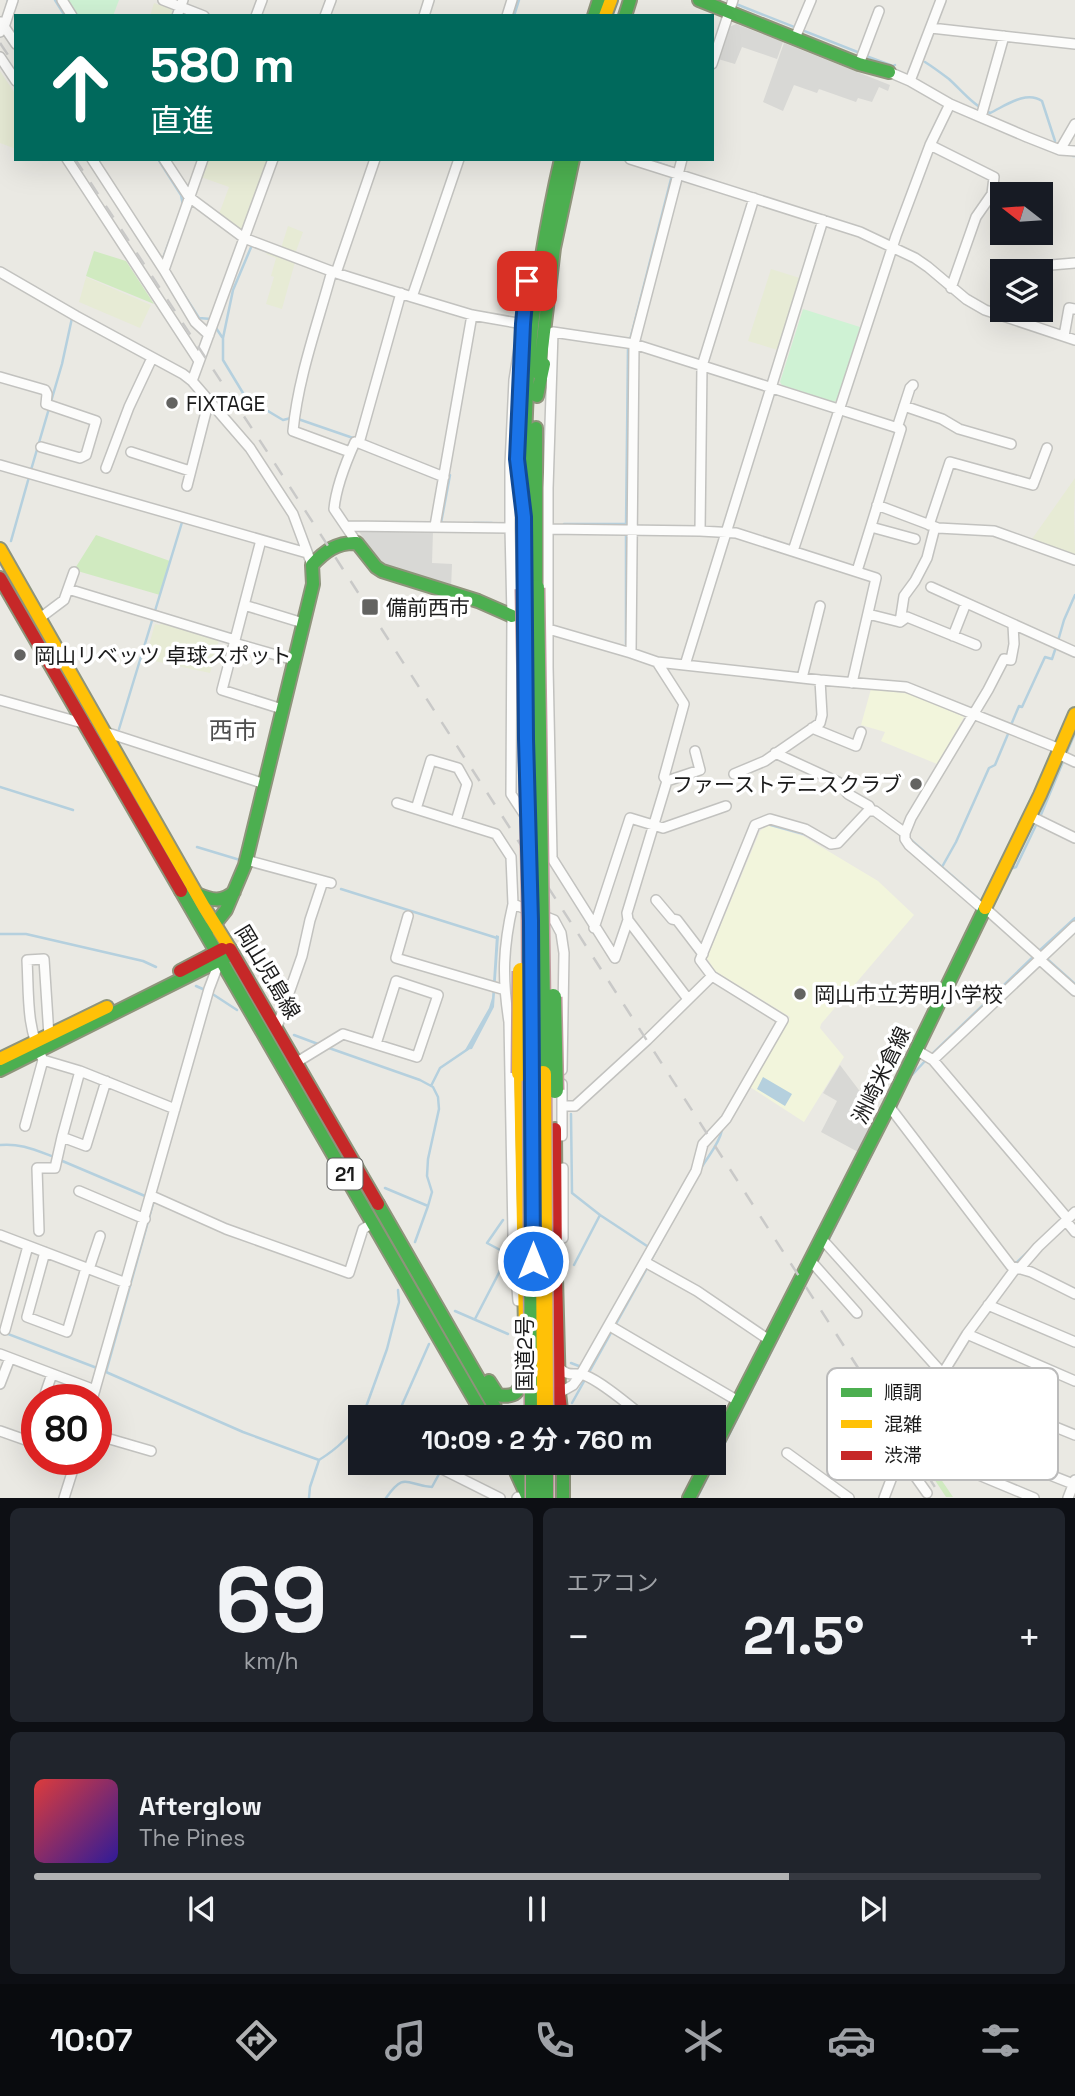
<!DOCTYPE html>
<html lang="ja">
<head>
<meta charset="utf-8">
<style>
  body { margin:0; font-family:"Space Grotesk","Noto Sans JP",sans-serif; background:#20242c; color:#f1f3f6; height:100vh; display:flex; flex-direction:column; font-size:26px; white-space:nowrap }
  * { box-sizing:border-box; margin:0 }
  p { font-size:23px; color:#9ea1a6 }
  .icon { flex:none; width:38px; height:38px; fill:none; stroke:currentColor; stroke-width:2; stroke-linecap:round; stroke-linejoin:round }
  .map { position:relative; height:1498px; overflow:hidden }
  .sheet { display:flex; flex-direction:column; gap:10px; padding:10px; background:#0d0f14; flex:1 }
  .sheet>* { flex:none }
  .banner { position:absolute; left:14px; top:14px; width:700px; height:147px; border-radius:0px; box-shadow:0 7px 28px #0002; background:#00695c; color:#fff; overflow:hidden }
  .needle { width:46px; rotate:287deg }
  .controls { position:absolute; left:990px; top:182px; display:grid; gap:14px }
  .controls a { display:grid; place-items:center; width:63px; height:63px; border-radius:0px; background:#171b24; box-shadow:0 7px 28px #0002; font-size:35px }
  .speed { position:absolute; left:21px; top:1384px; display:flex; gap:14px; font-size:35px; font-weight:700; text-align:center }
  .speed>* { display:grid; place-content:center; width:91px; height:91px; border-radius:50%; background:#171b24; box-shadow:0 7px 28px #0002; line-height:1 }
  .speed .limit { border:10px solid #d22; background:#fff; color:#111 }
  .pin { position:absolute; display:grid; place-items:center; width:60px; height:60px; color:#fff; margin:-30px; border-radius:14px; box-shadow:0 4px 10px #0006 }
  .me { position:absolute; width:77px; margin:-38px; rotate:0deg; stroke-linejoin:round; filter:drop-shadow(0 0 5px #0008) }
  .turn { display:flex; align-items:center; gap:24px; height:147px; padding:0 21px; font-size:32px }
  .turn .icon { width:91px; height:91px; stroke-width:2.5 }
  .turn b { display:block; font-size:49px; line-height:60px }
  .big { font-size:52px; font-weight:700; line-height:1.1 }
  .sheet .card { flex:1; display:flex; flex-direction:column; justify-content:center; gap:10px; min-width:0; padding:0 24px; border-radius:10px; background:#20242c }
  .sheet .dial { align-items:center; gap:0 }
  .dial b { font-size:91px; line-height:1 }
  .song { display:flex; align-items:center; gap:21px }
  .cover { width:84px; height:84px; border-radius:10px; background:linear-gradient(135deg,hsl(0 70% 55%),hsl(250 70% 35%)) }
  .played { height:7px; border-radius:4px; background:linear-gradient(90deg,#b1b2b3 75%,#363941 75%) }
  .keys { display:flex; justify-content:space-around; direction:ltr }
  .heat { display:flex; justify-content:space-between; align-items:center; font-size:38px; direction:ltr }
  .sheet .tiles { flex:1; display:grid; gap:10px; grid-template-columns:1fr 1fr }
  .card:last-child { grid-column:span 2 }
  .trip { position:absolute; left:348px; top:1405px; width:378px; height:70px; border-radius:0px; background:#171b24; box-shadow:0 7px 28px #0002; font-weight:700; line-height:70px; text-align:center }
  .tabs { display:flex; height:112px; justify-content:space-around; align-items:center; background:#090b0e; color:#9ea1a6 }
  .tabs .icon { width:49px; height:49px }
  .tabs .current { color:#b1b2b3 }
  .tabs b { font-size:32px; color:#f1f3f6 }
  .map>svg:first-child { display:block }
</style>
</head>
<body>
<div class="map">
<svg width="1075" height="1498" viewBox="0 0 1075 1498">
  <rect width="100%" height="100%" fill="#eae9e3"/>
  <path fill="#f2f5dc" d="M 871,689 L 911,694 L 964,717 L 937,764 L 881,741 L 885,732 L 861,725 Z
    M 767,825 L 803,836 L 878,881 L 914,915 L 821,1024 L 820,1028 L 844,1057 L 804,1122 L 750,1087 L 790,1017 L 715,971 L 707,958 L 760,831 Z"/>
  <path fill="#e7ebd5" d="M 154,3 L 171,9 L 174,13 L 173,16 L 150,16 Z
    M 0,71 L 16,95 L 16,149 L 0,143 Z
    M 208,159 L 269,159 L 243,228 L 240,230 L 219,214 L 229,187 L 201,177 Z
    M 288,226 L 303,232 L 295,254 L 281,248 Z
    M 267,251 L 295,262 L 282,309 L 266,304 L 274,277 L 271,276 L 276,258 L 266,254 Z
    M 771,269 L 803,279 L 781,351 L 748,341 Z
    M 86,277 L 151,305 L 140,328 L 79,302 Z
    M 1075,478 L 1074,513 L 1075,555 L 1035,543 L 1032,539 Z
    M 161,623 L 219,640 L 210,673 L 145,659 L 155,624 L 160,625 Z"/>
  <path fill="#d0eac0" d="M 94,251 L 126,261 L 154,304 L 86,276 Z
    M 96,535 L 170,561 L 160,595 L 74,570 Z
    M 913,1438 L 953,1497 L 946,1497 L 917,1453 L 919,1451 Z"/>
  <path fill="#cff2d4" d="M 65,0 L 119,0 L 113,16 L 75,16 Z
    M 803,309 L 860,327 L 837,400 L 834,402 L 782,385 L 780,382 Z"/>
  <path fill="#d8d8d5" d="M 736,24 L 783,42 L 777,59 L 742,47 L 735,64 L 718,59 L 729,27 Z
    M 784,43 L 890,85 L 888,91 L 879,87 L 872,102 L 858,98 L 856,102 L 819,89 L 817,93 L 794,85 L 783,111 L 763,102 Z
    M 358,530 L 433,531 L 432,563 L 452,564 L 451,589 L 388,568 L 378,561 Z
    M 840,1065 L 877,1114 L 877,1121 L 860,1153 L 821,1132 L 837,1101 L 823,1093 Z"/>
  <path fill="#b5d0de" d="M 496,935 L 499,936 L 494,1007 L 472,1049 L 465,1050 L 489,1008 L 492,998 Z
    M 763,1077 L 792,1094 L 785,1106 L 757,1089 Z"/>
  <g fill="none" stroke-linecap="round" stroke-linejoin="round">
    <path stroke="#b5d0de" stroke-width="2.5" d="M 55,0 L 65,16
      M 736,4 L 860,53
      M 5,13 L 8,0
      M 514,16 L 519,0
      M 866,56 L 893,66 L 895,65
      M 925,62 C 933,67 941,73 949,79 C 962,91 974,106 990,113 C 1005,106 1026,90 1042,101 L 1055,141
      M 1073,156 L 1075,156
      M 158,159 L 181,195 L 183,205
      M 648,159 L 673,168
      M 252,245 L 233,290 L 223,338 L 223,360 L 246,398 L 283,420 L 291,418 L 298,419 L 356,439
      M 162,261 L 177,221
      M 177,284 L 199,318 L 211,319
      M 214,325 L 222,337
      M 31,470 L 62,364 L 72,318
      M 443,523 L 441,523 L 450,475 L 448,474
      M 474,523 L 492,523
      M 564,524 L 626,524
      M 626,527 L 628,348 L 672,175
      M 11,541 L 29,477
      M 1058,641 L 1064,620 L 1075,595
      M 626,644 L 626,533
      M 1011,725 L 1019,706 L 1022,707 L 1045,657 L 1052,659 L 1056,647
      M 119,729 L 183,519
      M 0,787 L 73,810
      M 1040,817 L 1075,733
      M 767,824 L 804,834 L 814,839
      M 911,840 L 982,902
      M 197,847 L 240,860
      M 942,867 L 956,842 L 989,768 L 995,765 L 1008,734
      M 1013,868 L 1016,867 L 1037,823
      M 341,889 L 497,938
      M 987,889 L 999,869
      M 0,934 L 26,934 L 143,961 L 156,967
      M 1039,951 L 1075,918
      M 1046,958 L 1075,984
      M 196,986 L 205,990
      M 211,993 L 237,1010
      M 294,1035 L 318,1044
      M 329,1048 L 420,1080 L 433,1087 L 438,1097 L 439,1109 L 428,1159 L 427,1176 L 432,1192 L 428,1206
      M 930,1056 L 1034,956
      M 912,1075 L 926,1060
      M 431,1086 L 440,1068 L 468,1049
      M 571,1114 L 572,1193 L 600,1215 L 574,1265
      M 0,1145 C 20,1143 35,1150 54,1157
      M 60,1160 L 145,1196
      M 700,1170 C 707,1157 719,1145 722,1130
      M 385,1188 L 428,1206 L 415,1242
      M 156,1201 L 154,1200 L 106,1372 L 243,1432 L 319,1460
      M 600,1215 L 650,1248
      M 503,1220 L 487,1243 L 504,1252
      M 828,1241 L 874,1150
      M 650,1262 L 662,1240
      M 817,1262 L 825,1246
      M 1015,1264 L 1030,1250
      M 455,1311 L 508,1334
      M 475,1319 L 504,1263
      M 0,1331 L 97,1368
      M 571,1363 L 584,1368
      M 572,1403 L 647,1268
      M 362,1418 L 387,1349 L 399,1302 L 398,1290
      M 401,1418 L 398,1414 L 429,1344
      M 896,1460 C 899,1455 899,1450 901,1445 C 905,1438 910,1435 913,1427
      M 309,1498 L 310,1487 L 319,1460 C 335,1450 351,1436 360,1420
      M 386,1498 C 405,1471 406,1485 432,1487 L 439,1474 L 442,1463
      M 697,1498 L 801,1293"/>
    <defs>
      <path id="street" d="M 62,0 L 72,16
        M 163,0 L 204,16
        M 177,16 L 183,0
        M 256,16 L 262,0
        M 325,16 L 331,0
        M 424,16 L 429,0
        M 507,16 L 512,0
        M 1,22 L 16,44
        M 931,28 L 1075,44
        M 0,32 L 4,27 L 13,0
        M 795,38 L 811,0
        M 0,57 L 16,81
        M 712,64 L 733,0
        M 859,64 L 879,11
        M 889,72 L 910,81 L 950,104 L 1027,137 L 1060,150 L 1075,151
        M 910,81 L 941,0
        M 981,117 L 1004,36
        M 930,145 L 994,177 L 992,194 L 976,217 L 951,288
        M 1060,150 L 1075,124
        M 67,159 L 199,361
        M 92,159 L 164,270 L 195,322 L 209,335
        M 164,159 L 189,197 L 244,238 L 336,273 L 412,297 L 472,315 L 523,324 L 514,380 L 510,465 L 510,528 L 512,616 L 511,794 L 526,817
        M 630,159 L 860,232 L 915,258 L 928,267 L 966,299 L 985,310 L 1075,340
        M 1051,265 L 1075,263
        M 164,270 L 203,159
        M 332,271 C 318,323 298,377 293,431 L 350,452
        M 0,272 L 76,316 L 183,374 L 192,381 L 250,448 L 293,514 L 312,565
        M 336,273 L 375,159
        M 412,297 L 459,159
        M 1064,336 L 1069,308 L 1075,309
        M 0,377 L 45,390 L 47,394 L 46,404 L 96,421 L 86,455 L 80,458 L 41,447
        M 192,381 L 273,159
        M 904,406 L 942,419 L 959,429 L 1011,444
        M 897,428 L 910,388 L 913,385
        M 359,443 L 444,477
        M 131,452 L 190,471
        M 0,465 L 307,553
        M 106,468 L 129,407 L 152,358
        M 187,486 L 209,400
        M 877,505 L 938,528 L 994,531 L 1075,560
        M 929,525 L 950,462 L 1033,485 L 1047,448
        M 346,526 L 510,528
        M 435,526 L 472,315
        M 871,527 L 915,539
        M 548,529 L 700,531 L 736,533 L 876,578 L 852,683
        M 700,531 L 702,366 L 754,198
        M 261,540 L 222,690 L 282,709
        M 357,543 L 334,509 C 336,487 346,462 355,442 L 359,443 L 401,293
        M 793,551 L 896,236 L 930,145 L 950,104
        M 931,587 L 1075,652
        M 68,589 L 235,640
        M 244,605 L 303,623
        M 868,614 L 900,622 L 907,617 L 976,645
        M 40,618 L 64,600 L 74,572
        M 900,622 L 904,596 L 915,581 L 927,558 L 935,527
        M 545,628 L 631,653 L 657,662 L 820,680 L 906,687 L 1060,749
        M 953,636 L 966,603
        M 234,643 L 294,660
        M 631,653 L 634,344 L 682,159
        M 657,662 L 684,704 L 664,777 L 667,781
        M 685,665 L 823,220
        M 802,678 L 820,606
        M 0,700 L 86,724
        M 812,728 L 856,746 L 861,732
        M 105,732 L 265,784
        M 775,753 L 838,782 L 848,794 L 869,806 L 872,811
        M 1058,754 L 1075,762
        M 734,774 L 765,761 L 820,723 L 822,715 L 820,680
        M 397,803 L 496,834 L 511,857 L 513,904
        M 416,809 L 431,760 L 458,768 L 467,784 L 456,821
        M 1030,816 L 1075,838
        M 905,833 L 905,839 L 909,845 L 984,910
        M 543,844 L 615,958
        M 552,856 L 548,667 L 548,488 L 553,332 L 634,344 L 901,429 L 857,571
        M 246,860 L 331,883
        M 656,900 L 672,919 L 677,920 L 703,954
        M 985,908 L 1041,958
        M 408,916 L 396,958 L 505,990
        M 628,920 L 627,913 L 667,781 L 700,770 L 695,751
        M 594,928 L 630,818 L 663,828 L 726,806
        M 615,958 L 628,920 L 688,999
        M 1039,959 L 1075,991
        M 277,1027 L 302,956 L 310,920 L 323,881
        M 49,1036 L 44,959 L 27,960 C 29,996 26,1027 43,1060 L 80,1071 L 175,1109
        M 916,1050 L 933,1060 L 1068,1219
        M 933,1060 L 1075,926
        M 297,1062 L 343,1034 L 417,1057 L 438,995 L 396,981 L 376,1044
        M 80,1071 L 62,1137 L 86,1146 L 106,1081
        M 562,1084 L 562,1136
        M 562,1106 L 575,1106 L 647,1040 L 712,976
        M 889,1106 L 1011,1266 L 1031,1272 L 1075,1294
        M 25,1126 L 43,1060
        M 79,1191 L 145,1219
        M 152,1196 L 226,1229 L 349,1273 L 363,1229 L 373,1223
        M 1066,1221 L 1075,1232
        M 39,1231 L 37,1168 L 55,1168 L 62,1137
        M 0,1235 L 126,1283
        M 563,1238 L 563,1168
        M 821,1238 L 943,1374
        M 45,1252 L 27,1317 L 67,1332 L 86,1268
        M 810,1260 L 857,1313
        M 645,1262 L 697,1291 L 769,1340
        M 89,1269 L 100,1236
        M 1019,1269 L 1038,1247 L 1075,1212
        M 518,1301 L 513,1235 L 509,1022 C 502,978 503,947 513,904 L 554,920 L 561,933 L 564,953 L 562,1070
        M 988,1305 L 1075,1342
        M 610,1326 L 738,1401
        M 5,1330 L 28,1246
        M 967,1334 L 1075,1381
        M 0,1354 L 95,1390
        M 559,1367 C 568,1378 574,1372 584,1375 C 601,1381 630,1406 645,1418
        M 940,1380 L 1075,1435
        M 0,1384 L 10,1358
        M 559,1393 L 573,1385 L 581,1374 L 696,1171 L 703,1144 L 726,1119 L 783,1020 L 712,976 L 700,960 L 755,825 L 770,819 L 805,829 L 831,844 L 838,843 L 868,811 L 875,811 L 905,833 L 911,818 L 988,690 L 1004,659 L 1011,660 L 1014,644 L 1013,625
        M 43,1400 L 52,1374
        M 92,1400 L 209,989 L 220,960
        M 918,1423 L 1073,1484
        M 0,1431 L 37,1444
        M 96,1435 L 151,1451
        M 915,1435 L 930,1394 L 967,1334 L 1016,1268
        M 28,1441 L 37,1417
        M 787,1453 L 849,1498
        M 435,1463 L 442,1469 L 500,1498
        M 955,1465 L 1034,1498
        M 64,1498 L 76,1460
        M 517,1498 L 518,1497
        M 884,1498 L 897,1464 L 910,1469 L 927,1493
        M 1068,1498 L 1075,1480"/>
      <path id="fast" d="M 699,0 L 859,64 L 889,72
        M 594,16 L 599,0
        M 625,16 L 630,0
        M 539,374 L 554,248 L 573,159
        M 537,396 L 544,364
        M 536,428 L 536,588
        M 524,589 C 524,498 523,407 533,317 C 540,263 549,211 561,159
        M 181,891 L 485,1418
        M 197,894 C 211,900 222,903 234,892
        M 207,930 L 214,925 L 226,910 L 245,865 L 313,584 L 312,565 C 325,551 337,542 357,543 L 376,567 L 382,571 L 478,601 L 512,616
        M 0,1070 L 228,956
        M 378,1204 L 501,1418
        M 489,1381 L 498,1395 C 520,1399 519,1388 526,1370
        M 714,1449 L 889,1106 L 985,908
        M 512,1463 L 528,1498
        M 563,1463 L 563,1498
        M 517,1472 L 532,1475 L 545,1467
        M 689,1498 L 707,1463"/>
      <path id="slow" d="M 605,16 L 611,0
        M 0,549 L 204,907 L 230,949
        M 985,908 L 1040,795 L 1075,714
        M 0,1059 L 107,1007
        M 520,1073 L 526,1380"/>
      <path id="jam" d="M 0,578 L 181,891
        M 230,949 L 378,1204
        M 180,971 L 222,949
        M 555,1129 L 556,1277 L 559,1393 L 562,1418"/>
    </defs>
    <use href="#street" stroke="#c2c2bf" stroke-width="12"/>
    <use href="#fast" stroke="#8e947b" stroke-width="16"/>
    <use href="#slow" stroke="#8e947b" stroke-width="16"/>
    <use href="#jam" stroke="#8e947b" stroke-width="16"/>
    <use href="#street" stroke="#fcfcfb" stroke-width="9"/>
    <use href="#fast" stroke="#4caf50" stroke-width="12"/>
    <use href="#slow" stroke="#ffc107" stroke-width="12"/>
    <use href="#jam" stroke="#c62828" stroke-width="12"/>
    <path stroke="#c9c9c8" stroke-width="2.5" stroke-dasharray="14 14" stroke-linecap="butt" d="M 0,43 L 16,67
      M 75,159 L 270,456 L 942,1498"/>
    <defs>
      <path id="fast-bridge" d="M 536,588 L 543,1074
        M 524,589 L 530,895 L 533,1418
        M 553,997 L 555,1090
        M 534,1463 L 534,1498
        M 545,1463 L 545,1498"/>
      <path id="slow-bridge" d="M 520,1073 L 521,971
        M 543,1074 L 545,1418"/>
    </defs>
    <use href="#fast-bridge" stroke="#c09b9f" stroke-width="19" stroke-linecap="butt"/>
    <use href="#slow-bridge" stroke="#c09b9f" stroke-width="19" stroke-linecap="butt"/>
    <use href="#fast-bridge" stroke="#4caf50" stroke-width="16"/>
    <use href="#slow-bridge" stroke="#ffc107" stroke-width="16"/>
  </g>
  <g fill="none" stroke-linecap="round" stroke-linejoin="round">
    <defs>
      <path id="route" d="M 527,281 L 523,324 L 517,459 L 524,517 L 526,739 L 531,921 L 533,1261"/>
    </defs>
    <use href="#route" stroke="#114b97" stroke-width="18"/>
    <use href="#route" stroke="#1a73e8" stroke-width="12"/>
  </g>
  <g fill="#636361" stroke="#fff" stroke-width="2.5">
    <circle cx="172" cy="403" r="7"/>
    <rect x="361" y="598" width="18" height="18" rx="3.5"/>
    <circle cx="20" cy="655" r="7"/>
    <circle cx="916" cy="784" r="7"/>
    <circle cx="800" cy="994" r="7"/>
  </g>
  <g text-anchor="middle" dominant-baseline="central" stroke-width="7" stroke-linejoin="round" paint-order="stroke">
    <rect fill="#fff" stroke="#5f5f5f" stroke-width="2" x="327.5" y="1158.5" width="35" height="31" rx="5"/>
    <g font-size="19" font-weight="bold" fill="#1b1b1b">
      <text x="345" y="1174">21</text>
    </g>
    <g font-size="21" fill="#1b1b1b" stroke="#fff" text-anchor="start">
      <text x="186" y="403">FIXTAGE</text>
      <text x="386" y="607">備前西市</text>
      <text x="34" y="655">岡山リベッツ 卓球スポット</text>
      <text x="902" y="784" text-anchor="end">ファーストテニスクラブ</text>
      <text x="814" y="994">岡山市立芳明小学校</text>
    </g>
    <g font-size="21" fill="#1b1b1b" stroke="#fff">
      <text transform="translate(268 972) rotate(59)">岡山児島線</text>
      <text transform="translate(881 1075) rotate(-64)">洲崎米倉線</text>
      <text transform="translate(524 1354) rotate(-90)">国道2号</text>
    </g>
    <g font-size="24" fill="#4e4e4e" stroke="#fff">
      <text x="233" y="730">西市</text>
    </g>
  </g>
  <rect x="827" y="1368" width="231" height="112" rx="10" fill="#fff" stroke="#bbb" stroke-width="2"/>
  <rect x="841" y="1388" width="31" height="9" fill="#4caf50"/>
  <rect x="841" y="1420" width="31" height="8" fill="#ffc107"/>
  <rect x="841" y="1451" width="31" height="9" fill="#c62828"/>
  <g font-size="19" fill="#1b1b1b">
    <text x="884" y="1399">順調</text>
    <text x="884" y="1431">混雑</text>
    <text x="884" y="1462">渋滞</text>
  </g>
</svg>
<div class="controls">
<a><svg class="needle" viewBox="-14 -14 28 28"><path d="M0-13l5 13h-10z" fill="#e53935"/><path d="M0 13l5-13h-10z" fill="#9ea1a6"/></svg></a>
<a><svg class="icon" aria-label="layers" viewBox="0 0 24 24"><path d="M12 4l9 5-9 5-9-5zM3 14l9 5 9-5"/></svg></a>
</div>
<div class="speed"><div class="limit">80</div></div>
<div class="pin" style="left:527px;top:281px;background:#d93025"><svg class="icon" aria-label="arrive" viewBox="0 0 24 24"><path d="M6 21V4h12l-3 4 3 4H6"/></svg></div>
<svg class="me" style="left:533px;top:1261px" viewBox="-20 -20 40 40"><circle r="17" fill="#1a73e8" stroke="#fff" stroke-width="3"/><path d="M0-11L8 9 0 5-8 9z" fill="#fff"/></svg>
<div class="trip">10:09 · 2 分 · 760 m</div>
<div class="banner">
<div class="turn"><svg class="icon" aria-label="ahead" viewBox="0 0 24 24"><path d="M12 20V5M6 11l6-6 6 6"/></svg><div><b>580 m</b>直進</div></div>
</div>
</div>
<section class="sheet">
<div class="tiles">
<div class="card dial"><b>69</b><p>km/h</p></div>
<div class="card"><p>エアコン</p>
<div class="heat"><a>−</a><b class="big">21.5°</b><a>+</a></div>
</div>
<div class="card">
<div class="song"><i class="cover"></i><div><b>Afterglow</b><p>The Pines</p></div></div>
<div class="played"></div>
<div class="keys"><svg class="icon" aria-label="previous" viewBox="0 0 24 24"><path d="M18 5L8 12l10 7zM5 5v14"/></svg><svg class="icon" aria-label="pause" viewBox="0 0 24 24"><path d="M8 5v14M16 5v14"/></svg><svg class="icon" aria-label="next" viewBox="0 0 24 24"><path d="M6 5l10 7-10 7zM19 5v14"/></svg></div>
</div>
</div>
</section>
<nav class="tabs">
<b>10:07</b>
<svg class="icon current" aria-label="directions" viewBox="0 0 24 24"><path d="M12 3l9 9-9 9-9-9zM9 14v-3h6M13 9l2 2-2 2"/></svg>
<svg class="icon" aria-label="music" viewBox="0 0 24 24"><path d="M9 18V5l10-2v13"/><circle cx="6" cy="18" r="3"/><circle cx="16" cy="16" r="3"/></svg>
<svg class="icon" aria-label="phone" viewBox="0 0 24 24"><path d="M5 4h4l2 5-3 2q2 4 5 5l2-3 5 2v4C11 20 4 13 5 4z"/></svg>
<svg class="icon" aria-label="climate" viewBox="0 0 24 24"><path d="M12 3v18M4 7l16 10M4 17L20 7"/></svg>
<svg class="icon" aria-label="car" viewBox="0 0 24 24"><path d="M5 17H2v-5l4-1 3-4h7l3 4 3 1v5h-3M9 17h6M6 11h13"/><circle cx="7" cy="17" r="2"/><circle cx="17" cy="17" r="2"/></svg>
<svg class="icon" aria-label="filters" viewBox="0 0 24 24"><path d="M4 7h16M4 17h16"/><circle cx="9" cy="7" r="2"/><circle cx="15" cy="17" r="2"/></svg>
</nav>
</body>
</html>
